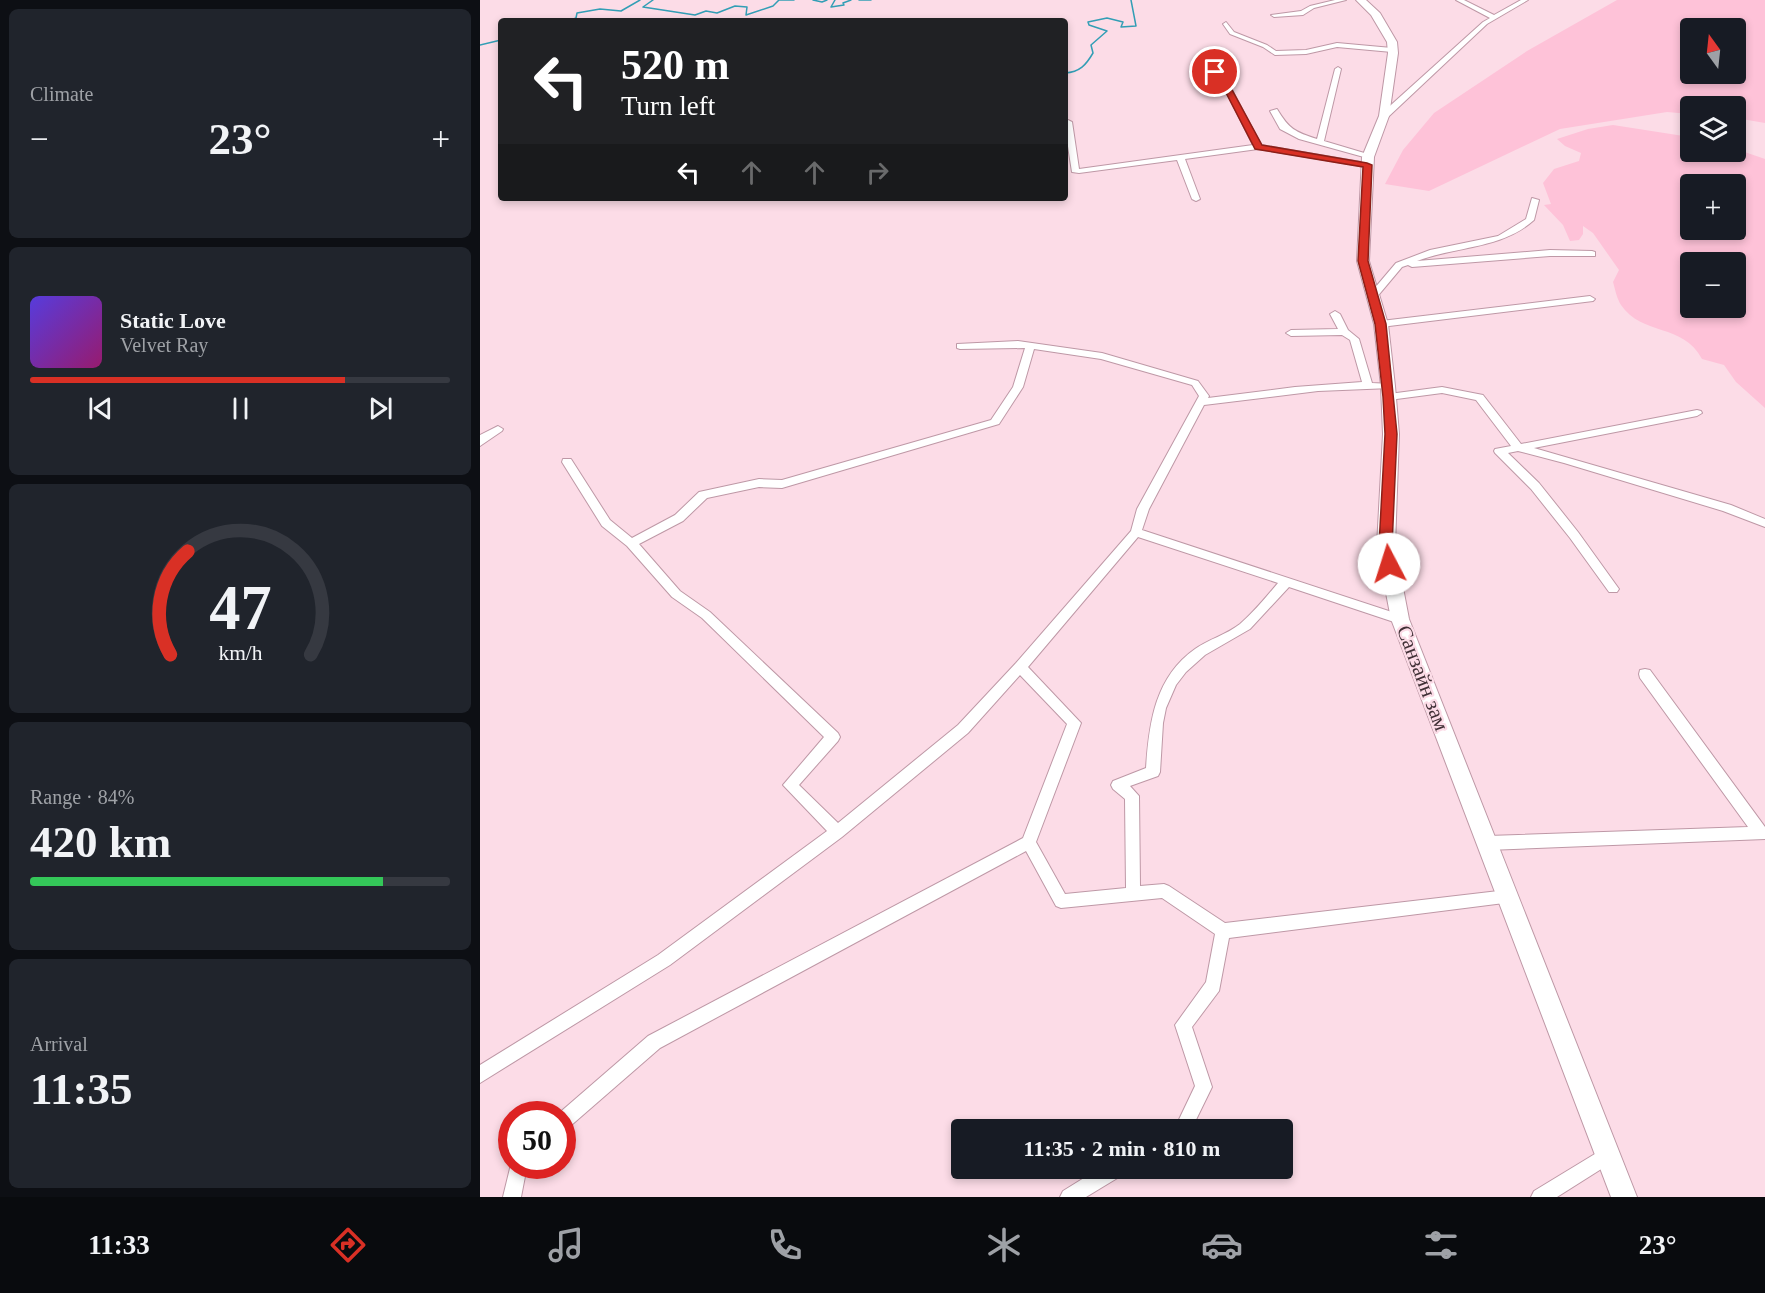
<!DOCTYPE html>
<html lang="en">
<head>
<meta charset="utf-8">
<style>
  body { margin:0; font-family:Georgia,serif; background:#20242c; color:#f1f3f6; height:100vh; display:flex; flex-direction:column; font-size:22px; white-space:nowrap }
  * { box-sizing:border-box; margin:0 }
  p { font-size:20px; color:#9ea1a6 }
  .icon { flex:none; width:33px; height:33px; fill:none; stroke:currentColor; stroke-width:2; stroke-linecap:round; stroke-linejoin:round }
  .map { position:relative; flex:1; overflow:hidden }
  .side { display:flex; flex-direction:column; gap:9px; padding:9px; background:#0d0f14; width:480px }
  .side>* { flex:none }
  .top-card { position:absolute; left:18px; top:18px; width:570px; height:183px; border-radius:6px; box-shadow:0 3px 9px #0003; background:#202124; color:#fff; overflow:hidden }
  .needle { width:39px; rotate:345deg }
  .controls { position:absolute; left:1200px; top:18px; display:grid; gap:12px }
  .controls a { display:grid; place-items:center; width:66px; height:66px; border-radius:6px; background:#171b24; box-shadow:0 3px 9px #0003; font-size:30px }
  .speed { position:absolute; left:18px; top:1101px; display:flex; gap:12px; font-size:30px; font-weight:700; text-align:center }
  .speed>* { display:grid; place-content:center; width:78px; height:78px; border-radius:50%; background:#171b24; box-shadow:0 3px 9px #0003; line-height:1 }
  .speed .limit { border:9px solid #d22; background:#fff; color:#111 }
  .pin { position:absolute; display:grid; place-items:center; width:51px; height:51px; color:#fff; margin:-26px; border:3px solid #fff; border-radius:50%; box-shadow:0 2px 6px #0007 }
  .me { position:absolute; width:66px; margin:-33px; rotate:355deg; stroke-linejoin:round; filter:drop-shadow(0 0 4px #0008) }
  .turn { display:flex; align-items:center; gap:21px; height:126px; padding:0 24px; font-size:27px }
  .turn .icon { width:78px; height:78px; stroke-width:2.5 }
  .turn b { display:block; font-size:42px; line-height:51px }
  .lanes { display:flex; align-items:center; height:57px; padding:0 24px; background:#0003; justify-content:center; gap:30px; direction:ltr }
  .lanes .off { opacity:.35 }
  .big { font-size:45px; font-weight:600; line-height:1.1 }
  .side .card { flex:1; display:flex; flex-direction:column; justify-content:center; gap:9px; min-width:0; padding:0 21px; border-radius:9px; background:#20242c }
  .side .dial { align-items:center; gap:0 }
  .dial svg { height:156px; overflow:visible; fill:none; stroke:#363941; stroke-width:7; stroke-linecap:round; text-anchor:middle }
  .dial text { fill:#f1f3f6; stroke:none }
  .song { display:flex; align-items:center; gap:18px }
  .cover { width:72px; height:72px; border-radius:9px; background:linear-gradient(135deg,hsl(250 70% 55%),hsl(320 70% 35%)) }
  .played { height:6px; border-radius:3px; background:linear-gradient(90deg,#d93025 75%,#363941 75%) }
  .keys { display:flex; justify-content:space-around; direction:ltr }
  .heat { display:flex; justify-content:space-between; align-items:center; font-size:33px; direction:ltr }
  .charge { height:9px; border-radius:4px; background:linear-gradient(90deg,#34c759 84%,#363941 0) }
  .trip { position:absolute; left:471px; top:1119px; width:342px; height:60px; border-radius:6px; background:#171b24; box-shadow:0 3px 9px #0003; font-weight:600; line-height:60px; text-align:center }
  .dock { display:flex; height:96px; justify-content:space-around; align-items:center; background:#090b0e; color:#9ea1a6 }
  .dock .icon { width:42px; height:42px }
  .dock .selected { color:#d93025 }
  .dock b { font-size:27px; color:#f1f3f6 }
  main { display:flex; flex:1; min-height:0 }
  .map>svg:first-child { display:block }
</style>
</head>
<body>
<main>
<section class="side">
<div class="card"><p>Climate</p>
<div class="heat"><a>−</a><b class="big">23°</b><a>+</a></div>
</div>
<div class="card">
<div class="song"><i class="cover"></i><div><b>Static Love</b><p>Velvet Ray</p></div></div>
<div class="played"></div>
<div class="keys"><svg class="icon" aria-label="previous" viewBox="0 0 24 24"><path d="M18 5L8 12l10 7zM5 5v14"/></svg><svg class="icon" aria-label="pause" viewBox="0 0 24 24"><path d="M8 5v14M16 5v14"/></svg><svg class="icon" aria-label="next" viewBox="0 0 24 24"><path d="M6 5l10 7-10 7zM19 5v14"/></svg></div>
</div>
<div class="card dial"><svg viewBox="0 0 100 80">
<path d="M14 69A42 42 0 1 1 86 69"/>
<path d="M14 69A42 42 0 0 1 23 16" stroke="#d93025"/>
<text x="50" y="56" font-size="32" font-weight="700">47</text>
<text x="50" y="72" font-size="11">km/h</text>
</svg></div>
<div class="card"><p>Range · 84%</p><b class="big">420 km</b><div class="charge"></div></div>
<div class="card"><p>Arrival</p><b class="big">11:35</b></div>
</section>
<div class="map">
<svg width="1285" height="1197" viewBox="0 0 1285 1197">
  <rect width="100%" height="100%" fill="#fcdce7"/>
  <path fill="#fec2d8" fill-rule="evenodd" d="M 1137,0 L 1285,0 L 1285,123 L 1256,118 L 1256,106 L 1210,106 L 1210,114 L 1187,112 L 1080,129 L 949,191 L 905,184 L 923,150 L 954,113 L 1047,51 ZM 1210,28 L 1256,28 L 1256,74 L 1210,74 Z
    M 1133,125 L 1210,137 L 1210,152 L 1256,152 L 1256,149 L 1285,159 L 1285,408 L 1256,382 L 1244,365 L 1222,359 C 1203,323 1162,336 1141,305 C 1137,299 1135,289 1133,282 L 1139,270 L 1113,233 L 1103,226 L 1103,234 L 1099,240 L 1090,241 L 1083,225 L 1064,205 L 1071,204 L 1063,183 L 1074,169 L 1099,161 L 1101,153 L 1085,146 L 1077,139 L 1108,129 ZM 1210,184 L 1256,184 L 1256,230 L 1210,230 ZM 1210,262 L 1256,262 L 1256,308 L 1210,308 Z"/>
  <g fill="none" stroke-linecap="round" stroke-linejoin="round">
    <path stroke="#329eb5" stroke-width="1.5" d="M 173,0 L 163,7 L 215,15 L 226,11 L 237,13 L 255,6 L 267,7 L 266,15 L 293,6 L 299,0
      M 299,0 L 314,0
      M 333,0 L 342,2 L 347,0
      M 355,0 L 351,7 L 364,5 L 363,3 L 371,0
      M 379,0 L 391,0
      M 89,21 L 96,18 L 97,13 L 120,9 L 141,11 L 160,0
      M 0,45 L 21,40
      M 585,73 C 600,72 606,65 613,53 L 611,45 L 627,31 L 609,25 L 608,22 L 627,18 L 643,22 L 641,27 L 656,26 L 651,0"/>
    <defs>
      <path id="minor" d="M 855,0 L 866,0 L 834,8 L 823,15 L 794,17 L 791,15 L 821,11 L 830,6 Z
        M 976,0 L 984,0 L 1014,15 L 1041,0 L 1048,0 L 1007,24 L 907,118 L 901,118 L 901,114 L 1003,22 L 1010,18 Z
        M 746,22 L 754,32 L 787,45 L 796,51 L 826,50 L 857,43 L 912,48 L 915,50 L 912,52 L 857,47 L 826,54 L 795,55 L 783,47 L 750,34 L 743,24 Z
        M 858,67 L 861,69 L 844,141 L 891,155 L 891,159 L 819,139 L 800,129 L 790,111 L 797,109 C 809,129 815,132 837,139 L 855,69 Z
        M 735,70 L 738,72 L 744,83 L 751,88 L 781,145 L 887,163 L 891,165 L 887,167 L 778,149 L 705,159 L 720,199 L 716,201 L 712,199 L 697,160 L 599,173 L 592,172 L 585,127 L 585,121 L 588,120 L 592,122 L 599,169 L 773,145 L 745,89 L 739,85 L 732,72 Z
        M 1052,198 L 1059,200 L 1054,220 C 1022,249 976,246 937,261 L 1070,250 L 1112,251 L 1115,252 L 1115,256 L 1070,256 L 932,267 L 928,265 L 922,267 L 896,298 L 890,298 L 888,296 L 916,263 L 950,250 L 1018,236 L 1046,219 Z
        M 1110,296 L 1115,299 L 1113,301 L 901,327 L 896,324 L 901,321 Z
        M 855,311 L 860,314 L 868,330 L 879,339 L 892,383 L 911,384 L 911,388 L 838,391 L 724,405 L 669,509 L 662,530 L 924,616 L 926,619 L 924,622 L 920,624 L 809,587 L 770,629 L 725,655 L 706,672 L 696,685 L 686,708 L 683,723 L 680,772 L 678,776 L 650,786 L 659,796 L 660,886 L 684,884 L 689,886 L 745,923 L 1027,890 L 1032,892 L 1034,897 L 1032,902 L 749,938 L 739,991 L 712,1027 L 732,1087 L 711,1130 L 694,1130 L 715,1086 L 695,1025 L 726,982 L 735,934 L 682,898 L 581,908 L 576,906 L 546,851 L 180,1048 L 88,1128 L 82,1130 L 82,1114 L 78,1114 L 168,1036 L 543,838 L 587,724 L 540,675 L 488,733 L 362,837 L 190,965 L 0,1083 L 0,1065 L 178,955 L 347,831 L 303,785 L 344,737 L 222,618 L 192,597 L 147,546 L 122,526 L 82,462 L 83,459 L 91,459 L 130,520 L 152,538 L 195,515 L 219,492 L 279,479 L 302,480 L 511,420 L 533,387 L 545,348 L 480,349 L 477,348 L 477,344 L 538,341 L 622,353 L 718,381 L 729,396 L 728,398 L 815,387 L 882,382 L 870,340 L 862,335 L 811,336 L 806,333 L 811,330 L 858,329 L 850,314 ZM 554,349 L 621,359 L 712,385 L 719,396 L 657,509 L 651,531 L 536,663 L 478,725 L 358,823 L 319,785 L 358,741 L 360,737 L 358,733 L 230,612 L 200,591 L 159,544 L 203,521 L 227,498 L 279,487 L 302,488 L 519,424 L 543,387 ZM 658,537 L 798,583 C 786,597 774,612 760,624 C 746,635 729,639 715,649 C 675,677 669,723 666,768 L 633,781 L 631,785 L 633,789 L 645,799 L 646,888 L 585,894 L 556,842 L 601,723 L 548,667 Z
        M 962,387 L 1003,395 L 1041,444 L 1217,410 L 1221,411 L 1222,413 L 1217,416 L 1054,448 L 1251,505 L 1285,519 L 1285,527 L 1243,511 L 1084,463 L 1038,451 L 1028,453 L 1059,483 L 1098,532 L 1139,589 L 1137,592 L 1129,592 L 1090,538 L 1051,489 L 1015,453 L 1014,451 L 1015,449 L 1031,446 L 996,400 L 962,393 L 909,400 L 904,397 L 909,394 Z
        M 18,426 L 23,429 L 22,431 L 0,446 L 0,435 Z
        M 1165,669 L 1170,670 L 1285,827 L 1285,839 L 1008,850 L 1003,848 L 1001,843 L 1003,838 L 1008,836 L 1268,827 L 1160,678 L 1159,674 L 1160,670 Z
        M 1128,1146 L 1134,1149 L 1137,1155 L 1134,1161 L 1077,1197 L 1051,1197 L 1054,1191 Z
        M 32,1160 L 32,1166 L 47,1166 L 41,1197 L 23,1197 Z
        M 620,1168 L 647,1168 L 644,1174 L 606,1197 L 580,1197 L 583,1191 Z"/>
      <path id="secondary" d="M 876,0 L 886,0 L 900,13 L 917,42 L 918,53 L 909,116 L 894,157 L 889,261 L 908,324 L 915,386 L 919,434 L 915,546 L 929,619 L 1157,1197 L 1131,1197 L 911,619 L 897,546 L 903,434 L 901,386 L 894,324 L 877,261 L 882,157 L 899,116 L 908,53 L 907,42 L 891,15 Z"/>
    </defs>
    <use href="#minor" stroke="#be98a6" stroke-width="2"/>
    <use href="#secondary" stroke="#be98a6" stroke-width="2"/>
    <use href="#minor" fill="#fff" fill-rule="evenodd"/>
    <use href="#secondary" fill="#fff" fill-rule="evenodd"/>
  </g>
  <path fill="#d93025" stroke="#8d1f18" stroke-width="1.5" d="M 732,70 L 737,70 L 744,82 L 751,88 L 782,145 L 887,163 L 892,165 L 888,261 L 906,324 L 917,434 L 912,546 L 916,564 L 914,568 L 905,568 L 899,546 L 905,434 L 903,397 L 895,324 L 878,261 L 883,167 L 775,149 L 744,89 L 737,84 Z"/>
  <g text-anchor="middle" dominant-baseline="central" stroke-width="4.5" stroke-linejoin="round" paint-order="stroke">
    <g font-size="21" fill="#413137" stroke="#fcdce7">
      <text transform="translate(943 678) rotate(69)">Санзайн зам</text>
    </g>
  </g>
</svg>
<div class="controls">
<a><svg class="needle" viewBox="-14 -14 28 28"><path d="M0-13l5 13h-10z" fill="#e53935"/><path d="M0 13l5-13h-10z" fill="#9ea1a6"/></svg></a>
<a><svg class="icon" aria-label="layers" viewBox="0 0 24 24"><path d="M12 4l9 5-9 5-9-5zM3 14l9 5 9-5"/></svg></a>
<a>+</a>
<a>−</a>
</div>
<div class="speed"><div class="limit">50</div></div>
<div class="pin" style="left:735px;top:72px;background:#d93025"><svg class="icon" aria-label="arrive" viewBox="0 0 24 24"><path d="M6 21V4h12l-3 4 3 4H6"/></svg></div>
<svg class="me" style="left:909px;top:564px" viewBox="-20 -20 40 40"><circle r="19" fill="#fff"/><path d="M0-13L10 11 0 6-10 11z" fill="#d93025"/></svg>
<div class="trip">11:35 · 2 min · 810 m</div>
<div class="top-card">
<div class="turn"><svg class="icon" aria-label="left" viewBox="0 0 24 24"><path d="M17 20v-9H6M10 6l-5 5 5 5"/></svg><div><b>520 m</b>Turn left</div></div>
<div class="lanes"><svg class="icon" aria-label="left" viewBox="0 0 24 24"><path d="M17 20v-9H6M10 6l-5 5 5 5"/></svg><svg class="icon off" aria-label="ahead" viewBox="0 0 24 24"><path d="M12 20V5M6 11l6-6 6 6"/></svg><svg class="icon off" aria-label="ahead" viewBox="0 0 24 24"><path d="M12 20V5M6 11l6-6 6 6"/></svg><svg class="icon off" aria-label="right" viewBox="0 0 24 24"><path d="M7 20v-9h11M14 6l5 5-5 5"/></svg></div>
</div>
</div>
</main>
<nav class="dock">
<b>11:33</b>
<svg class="icon selected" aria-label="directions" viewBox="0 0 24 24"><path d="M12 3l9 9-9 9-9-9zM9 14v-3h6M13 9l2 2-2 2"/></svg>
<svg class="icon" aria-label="music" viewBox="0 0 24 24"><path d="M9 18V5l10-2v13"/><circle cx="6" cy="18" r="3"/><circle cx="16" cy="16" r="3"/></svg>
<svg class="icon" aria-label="phone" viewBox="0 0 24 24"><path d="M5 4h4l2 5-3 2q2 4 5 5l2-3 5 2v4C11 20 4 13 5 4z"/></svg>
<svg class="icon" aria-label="climate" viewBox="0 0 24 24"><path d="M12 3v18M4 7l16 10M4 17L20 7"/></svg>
<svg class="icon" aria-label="car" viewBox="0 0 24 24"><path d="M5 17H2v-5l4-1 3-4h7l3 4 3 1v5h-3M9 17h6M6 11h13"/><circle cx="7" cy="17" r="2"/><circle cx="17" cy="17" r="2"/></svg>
<svg class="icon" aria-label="filters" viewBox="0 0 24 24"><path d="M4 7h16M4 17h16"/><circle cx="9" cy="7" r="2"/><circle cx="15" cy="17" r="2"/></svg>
<b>23°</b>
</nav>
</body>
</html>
